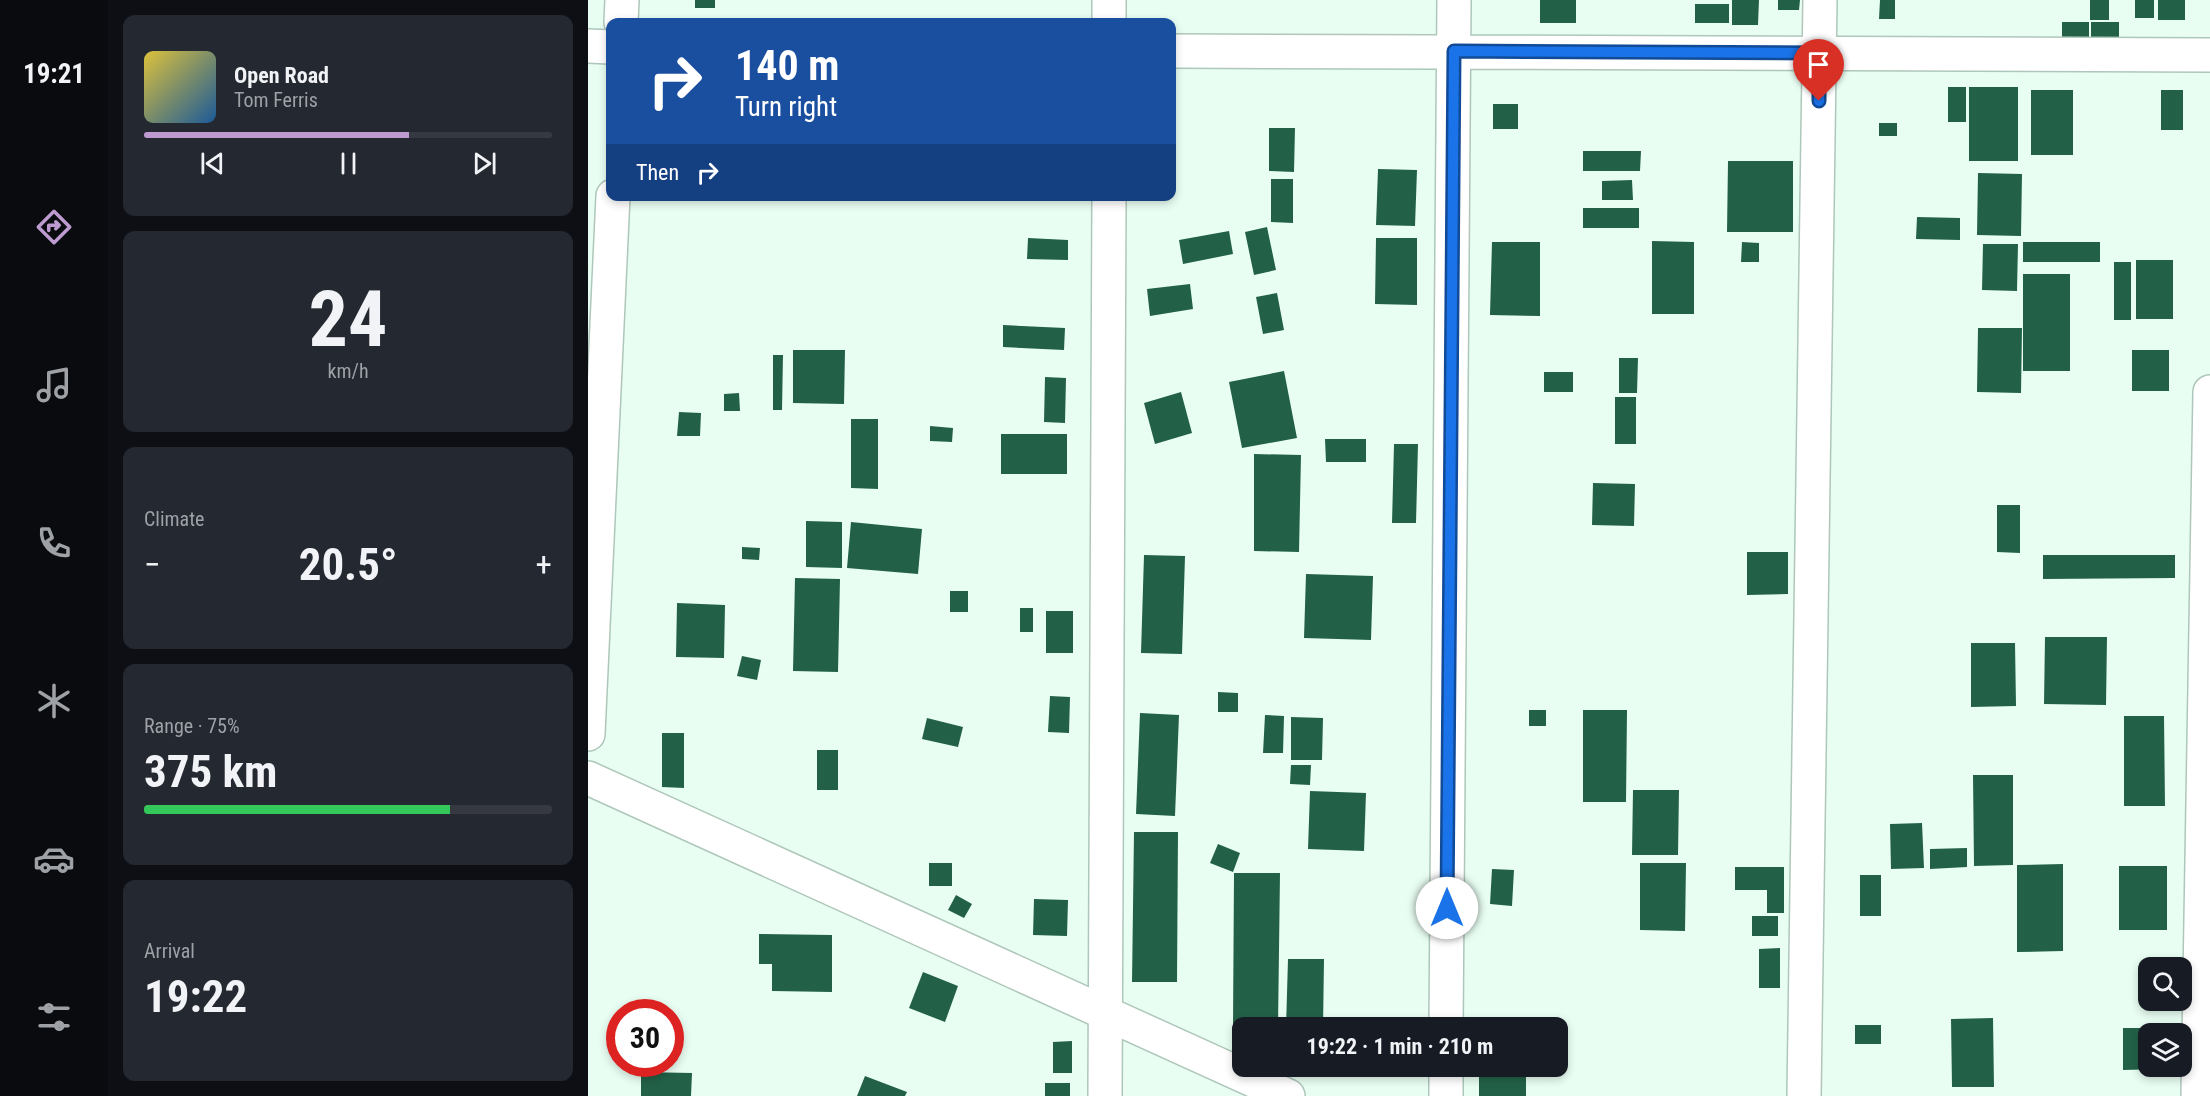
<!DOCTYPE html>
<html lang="en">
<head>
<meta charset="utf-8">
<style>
  body { margin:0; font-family:"Roboto Condensed",sans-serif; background:#242831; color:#f1f3f6; height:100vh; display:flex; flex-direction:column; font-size:22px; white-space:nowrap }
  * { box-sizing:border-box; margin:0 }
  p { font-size:20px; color:#9ea1a6 }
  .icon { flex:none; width:33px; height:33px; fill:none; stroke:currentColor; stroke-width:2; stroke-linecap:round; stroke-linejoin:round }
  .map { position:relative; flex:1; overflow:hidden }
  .sheet { display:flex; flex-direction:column; gap:15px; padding:15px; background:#0d0f14; width:480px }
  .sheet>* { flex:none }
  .top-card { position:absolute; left:18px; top:18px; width:570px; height:183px; border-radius:12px; box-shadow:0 3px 9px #0003; background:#1a4fa0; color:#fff; overflow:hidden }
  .buttons { position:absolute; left:1550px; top:957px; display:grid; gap:12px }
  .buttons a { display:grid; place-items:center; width:54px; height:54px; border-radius:12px; background:#171b24; box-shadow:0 3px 9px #0003; font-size:30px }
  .speed { position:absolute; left:18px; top:999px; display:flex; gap:12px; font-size:30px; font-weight:700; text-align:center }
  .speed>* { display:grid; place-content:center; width:78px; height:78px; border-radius:50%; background:#171b24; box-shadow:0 3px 9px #0003; line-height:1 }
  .speed .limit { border:9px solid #d22; background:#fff; color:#111 }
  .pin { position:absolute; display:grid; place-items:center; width:51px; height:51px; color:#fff; margin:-62px -26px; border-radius:50% 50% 50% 0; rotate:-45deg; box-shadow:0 0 6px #0007 }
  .pin .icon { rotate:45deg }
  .me { position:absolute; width:66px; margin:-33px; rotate:0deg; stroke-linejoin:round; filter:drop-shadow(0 0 4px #0008) }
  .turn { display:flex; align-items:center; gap:21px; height:126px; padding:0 30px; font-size:27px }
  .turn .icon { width:78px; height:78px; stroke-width:2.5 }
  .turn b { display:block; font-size:42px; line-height:51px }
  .then { display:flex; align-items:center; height:57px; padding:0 30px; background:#0003; gap:12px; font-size:22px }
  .big { font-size:45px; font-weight:700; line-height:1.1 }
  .sheet .widget { flex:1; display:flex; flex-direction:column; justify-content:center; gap:9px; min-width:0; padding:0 21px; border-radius:12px; background:#242831 }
  .sheet .dial { align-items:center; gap:0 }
  .dial b { font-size:78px; line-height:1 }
  .song { display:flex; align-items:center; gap:18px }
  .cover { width:72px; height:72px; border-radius:9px; background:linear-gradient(135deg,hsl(50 70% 55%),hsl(210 70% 35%)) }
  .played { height:6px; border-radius:3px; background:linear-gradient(90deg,#bd9bd0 65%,#363941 65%) }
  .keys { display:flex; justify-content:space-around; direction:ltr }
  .heat { display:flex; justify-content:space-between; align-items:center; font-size:33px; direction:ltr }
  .charge { height:9px; border-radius:4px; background:linear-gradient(90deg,#34c759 75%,#363941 0) }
  .trip { position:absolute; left:644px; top:1017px; width:336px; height:60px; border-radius:12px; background:#171b24; box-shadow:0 3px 9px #0003; font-weight:700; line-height:60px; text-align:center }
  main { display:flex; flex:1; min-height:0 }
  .tabs { display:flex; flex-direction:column; width:108px; justify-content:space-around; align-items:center; background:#090b0e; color:#9ea1a6 }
  .tabs .icon { width:42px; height:42px }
  .tabs .active { color:#bd9bd0 }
  .tabs b { font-size:27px; color:#f1f3f6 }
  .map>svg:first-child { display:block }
</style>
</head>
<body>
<main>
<nav class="tabs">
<b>19:21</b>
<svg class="icon active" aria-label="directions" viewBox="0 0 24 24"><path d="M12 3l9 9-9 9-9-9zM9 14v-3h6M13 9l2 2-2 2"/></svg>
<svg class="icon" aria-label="music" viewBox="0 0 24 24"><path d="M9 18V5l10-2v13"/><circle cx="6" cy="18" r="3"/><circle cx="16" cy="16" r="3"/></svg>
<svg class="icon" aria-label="phone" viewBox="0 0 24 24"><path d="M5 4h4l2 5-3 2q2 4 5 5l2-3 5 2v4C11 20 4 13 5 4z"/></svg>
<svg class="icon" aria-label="climate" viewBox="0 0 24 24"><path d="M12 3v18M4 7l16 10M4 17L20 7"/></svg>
<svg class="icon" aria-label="car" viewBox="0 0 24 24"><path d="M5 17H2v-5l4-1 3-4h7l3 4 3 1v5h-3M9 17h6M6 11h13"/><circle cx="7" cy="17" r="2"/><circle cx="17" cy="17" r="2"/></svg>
<svg class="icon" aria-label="filters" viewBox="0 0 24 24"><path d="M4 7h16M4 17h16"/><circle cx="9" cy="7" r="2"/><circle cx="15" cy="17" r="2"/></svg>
</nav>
<section class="sheet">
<div class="widget">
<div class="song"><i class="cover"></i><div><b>Open Road</b><p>Tom Ferris</p></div></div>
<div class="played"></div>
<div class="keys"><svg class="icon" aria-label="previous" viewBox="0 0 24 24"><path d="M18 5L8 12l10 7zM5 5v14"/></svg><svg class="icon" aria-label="pause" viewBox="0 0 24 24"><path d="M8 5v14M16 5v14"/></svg><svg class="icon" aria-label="next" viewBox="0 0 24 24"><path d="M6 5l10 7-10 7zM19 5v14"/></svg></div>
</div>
<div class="widget dial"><b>24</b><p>km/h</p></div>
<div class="widget"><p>Climate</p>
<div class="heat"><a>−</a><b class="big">20.5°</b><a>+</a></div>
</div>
<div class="widget"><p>Range · 75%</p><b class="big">375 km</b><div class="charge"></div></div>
<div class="widget"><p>Arrival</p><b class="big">19:22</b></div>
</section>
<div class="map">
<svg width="1622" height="1096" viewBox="0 0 1622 1096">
  <rect width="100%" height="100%" fill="#e9fef3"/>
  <path fill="#226147" d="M 107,0 L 127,0 L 127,8 L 107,8 Z
    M 952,0 L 988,0 L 988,23 L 952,23 Z
    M 1144,0 L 1171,0 L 1170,25 L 1144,25 Z
    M 1190,0 L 1212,0 L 1211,10 L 1190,10 Z
    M 1292,0 L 1307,0 L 1307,19 L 1291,19 Z
    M 1502,0 L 1521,0 L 1521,20 L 1502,20 Z
    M 1547,0 L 1566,0 L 1566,18 L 1547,18 Z
    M 1570,0 L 1597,0 L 1597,20 L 1570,20 Z
    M 1107,4 L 1141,4 L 1141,23 L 1107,23 Z
    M 1474,22 L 1501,22 L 1501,37 L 1474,37 Z
    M 1503,22 L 1531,22 L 1531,49 L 1503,49 Z
    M 1360,87 L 1378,87 L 1378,122 L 1360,122 Z
    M 1381,87 L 1430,87 L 1430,161 L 1381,161 Z
    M 1443,90 L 1485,90 L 1485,155 L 1443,155 Z
    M 1573,90 L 1595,90 L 1595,130 L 1573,130 Z
    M 905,104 L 930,104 L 930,129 L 905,129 Z
    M 1291,123 L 1309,123 L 1309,136 L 1291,136 Z
    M 681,128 L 707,128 L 706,172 L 681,171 Z
    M 995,151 L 1053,151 L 1052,171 L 995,171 Z
    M 1140,161 L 1205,161 L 1205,232 L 1139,232 Z
    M 790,169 L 829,170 L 827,226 L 788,225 Z
    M 1390,173 L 1434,174 L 1433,236 L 1389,235 Z
    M 683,179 L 705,179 L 705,223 L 683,222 Z
    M 1044,180 L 1045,200 L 1014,200 L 1014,181 Z
    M 248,196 L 270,196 L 270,201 L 248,201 Z
    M 995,208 L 1051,208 L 1051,228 L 995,228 Z
    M 1329,217 L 1372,218 L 1372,240 L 1328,239 Z
    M 679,227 L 688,270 L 666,275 L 657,232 Z
    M 641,231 L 645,254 L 595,264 L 591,240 Z
    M 440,238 L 480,240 L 480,260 L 439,259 Z
    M 788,238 L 829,238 L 829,305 L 787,304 Z
    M 1064,241 L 1106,242 L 1106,314 L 1064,314 Z
    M 904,242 L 952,242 L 952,316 L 902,315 Z
    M 1154,242 L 1171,243 L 1171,262 L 1153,262 Z
    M 1435,242 L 1512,242 L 1512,262 L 1435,262 Z
    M 1395,244 L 1430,244 L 1429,291 L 1394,290 Z
    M 1548,260 L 1585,260 L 1585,319 L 1548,319 Z
    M 1526,262 L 1543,262 L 1543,320 L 1526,320 Z
    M 1435,274 L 1482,274 L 1482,371 L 1435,371 Z
    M 602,284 L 605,309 L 562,316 L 559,289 Z
    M 689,293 L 696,330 L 675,334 L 668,297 Z
    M 415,325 L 477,328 L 476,350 L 415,347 Z
    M 1390,328 L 1434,328 L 1433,393 L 1389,392 Z
    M 205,350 L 257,350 L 256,404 L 205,403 Z
    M 1544,350 L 1581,350 L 1581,391 L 1544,391 Z
    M 185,355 L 195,355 L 194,410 L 185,410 Z
    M 1031,358 L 1050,358 L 1049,393 L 1031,393 Z
    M 696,371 L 709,438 L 654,448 L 641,382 Z
    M 956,372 L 985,372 L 985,392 L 956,392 Z
    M 457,377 L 478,378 L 477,423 L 456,422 Z
    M 593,392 L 604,433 L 567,444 L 556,403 Z
    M 151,393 L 152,411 L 136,411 L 136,394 Z
    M 1027,397 L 1048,397 L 1048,444 L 1027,444 Z
    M 91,412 L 113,413 L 112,436 L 89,436 Z
    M 263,419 L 290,419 L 290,489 L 263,488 Z
    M 342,426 L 365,428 L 364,442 L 342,441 Z
    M 413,434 L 479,434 L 479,474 L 413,474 Z
    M 737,439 L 778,439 L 778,462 L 738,462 Z
    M 806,444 L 830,444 L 828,523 L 804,523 Z
    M 666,454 L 713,455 L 711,552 L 666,551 Z
    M 1005,483 L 1047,484 L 1046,526 L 1004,525 Z
    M 1409,505 L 1432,505 L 1432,553 L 1409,552 Z
    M 218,521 L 254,522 L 254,568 L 218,567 Z
    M 263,522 L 334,529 L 330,574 L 259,568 Z
    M 154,547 L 172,548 L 171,560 L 154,559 Z
    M 1159,552 L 1200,552 L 1200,594 L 1159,595 Z
    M 556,555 L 597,556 L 594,654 L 553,653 Z
    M 1455,555 L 1587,555 L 1587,578 L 1455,579 Z
    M 718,574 L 785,576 L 783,640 L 716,638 Z
    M 207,578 L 252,579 L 250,672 L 205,671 Z
    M 362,591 L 380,591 L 380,612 L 362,612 Z
    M 89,603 L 137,605 L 136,658 L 88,657 Z
    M 432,608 L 445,608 L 445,632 L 432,632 Z
    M 458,611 L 485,611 L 485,653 L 458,653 Z
    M 1457,637 L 1519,637 L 1518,705 L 1456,704 Z
    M 1383,643 L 1427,643 L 1428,706 L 1383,707 Z
    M 154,656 L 173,660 L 169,680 L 149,676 Z
    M 630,692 L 650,693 L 650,712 L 630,712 Z
    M 462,696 L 482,697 L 481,733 L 460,732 Z
    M 941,710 L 958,710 L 958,726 L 941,726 Z
    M 995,710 L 1039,710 L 1038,802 L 995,802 Z
    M 552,713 L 591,715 L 587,816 L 548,814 Z
    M 677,715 L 696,716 L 695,753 L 675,753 Z
    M 1536,716 L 1576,716 L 1577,806 L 1536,806 Z
    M 703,717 L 735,718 L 734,760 L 703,760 Z
    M 339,718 L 375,727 L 370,747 L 334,739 Z
    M 74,733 L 96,733 L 96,788 L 74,787 Z
    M 229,750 L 250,750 L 250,790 L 229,790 Z
    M 703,765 L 723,765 L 722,785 L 702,784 Z
    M 1385,775 L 1425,775 L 1425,865 L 1386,866 Z
    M 1045,790 L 1091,790 L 1090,855 L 1044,855 Z
    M 722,791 L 778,793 L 776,851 L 720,849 Z
    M 1334,823 L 1336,868 L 1303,869 L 1302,824 Z
    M 546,832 L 590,832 L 589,982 L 544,982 Z
    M 630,844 L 652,853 L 645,872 L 622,863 Z
    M 1379,848 L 1379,867 L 1342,869 L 1342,849 Z
    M 341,863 L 364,863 L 364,886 L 341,886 Z
    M 1052,863 L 1098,863 L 1097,931 L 1052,930 Z
    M 1475,864 L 1475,951 L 1429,952 L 1429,865 Z
    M 1531,866 L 1579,866 L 1579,930 L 1531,930 Z
    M 1147,867 L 1196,867 L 1196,913 L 1179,913 L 1179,890 L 1147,890 Z
    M 904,869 L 926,870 L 924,906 L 902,904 Z
    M 646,873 L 692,873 L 690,1028 L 645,1027 Z
    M 1272,875 L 1293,875 L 1293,916 L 1272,916 Z
    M 368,895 L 384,904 L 376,918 L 360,910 Z
    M 446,899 L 480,900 L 479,936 L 445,935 Z
    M 1164,916 L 1190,916 L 1190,936 L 1164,936 Z
    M 171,934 L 244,935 L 244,992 L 184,991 L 184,964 L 171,964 Z
    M 1192,948 L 1192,988 L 1171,988 L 1171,949 Z
    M 700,959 L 736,959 L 735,1028 L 698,1028 Z
    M 335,972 L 370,986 L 357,1022 L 321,1008 Z
    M 1405,1018 L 1406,1087 L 1364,1087 L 1363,1019 Z
    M 1267,1025 L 1293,1025 L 1293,1044 L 1267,1044 Z
    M 1535,1028 L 1575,1028 L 1575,1034 L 1560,1034 L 1560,1066 L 1576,1066 L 1576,1069 L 1535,1070 Z
    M 484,1041 L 484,1073 L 465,1073 L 465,1042 Z
    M 891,1068 L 938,1069 L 938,1096 L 891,1096 Z
    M 53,1072 L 104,1073 L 103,1096 L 53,1096 Z
    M 277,1076 L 319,1092 L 317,1096 L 269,1096 Z
    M 457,1083 L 482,1083 L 482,1096 L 457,1096 Z"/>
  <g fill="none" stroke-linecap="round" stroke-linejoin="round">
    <defs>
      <path id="minor" d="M 33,22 L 34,0
        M 521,22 L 521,0
        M 0,46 L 22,47
        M 584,51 L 1622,55
        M 0,734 L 25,196
        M 0,778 L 700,1096
        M 858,1028 L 866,0
        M 517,1096 L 521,196
        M 858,1096 L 858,1066
        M 1216,1096 L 1232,0
        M 1610,1096 L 1622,392"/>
    </defs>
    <use href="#minor" stroke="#aec7ba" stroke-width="36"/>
    <use href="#minor" stroke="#fff" stroke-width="33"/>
  </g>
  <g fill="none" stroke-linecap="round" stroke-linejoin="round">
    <defs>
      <path id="route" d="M 859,908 L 866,51 L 1231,53 L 1231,101"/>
    </defs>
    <use href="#route" stroke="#114b97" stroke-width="15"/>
    <use href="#route" stroke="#1a73e8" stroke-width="10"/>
  </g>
</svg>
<div class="buttons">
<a><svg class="icon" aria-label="search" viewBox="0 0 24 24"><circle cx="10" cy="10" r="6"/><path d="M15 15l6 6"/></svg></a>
<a><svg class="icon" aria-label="layers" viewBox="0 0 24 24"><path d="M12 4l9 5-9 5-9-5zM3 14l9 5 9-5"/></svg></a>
</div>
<div class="speed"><div class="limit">30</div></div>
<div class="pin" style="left:1231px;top:101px;background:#d93025"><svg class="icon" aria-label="arrive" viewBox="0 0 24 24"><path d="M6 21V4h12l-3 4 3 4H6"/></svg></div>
<svg class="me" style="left:859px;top:908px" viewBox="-20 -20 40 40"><circle r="19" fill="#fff"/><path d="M0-13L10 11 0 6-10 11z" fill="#1a73e8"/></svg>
<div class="trip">19:22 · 1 min · 210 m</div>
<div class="top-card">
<div class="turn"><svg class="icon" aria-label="right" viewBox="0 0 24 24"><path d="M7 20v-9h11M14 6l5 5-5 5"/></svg><div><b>140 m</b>Turn right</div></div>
<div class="then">Then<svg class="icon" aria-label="right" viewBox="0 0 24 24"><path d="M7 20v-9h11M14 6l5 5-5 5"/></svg></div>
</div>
</div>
</main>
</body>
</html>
